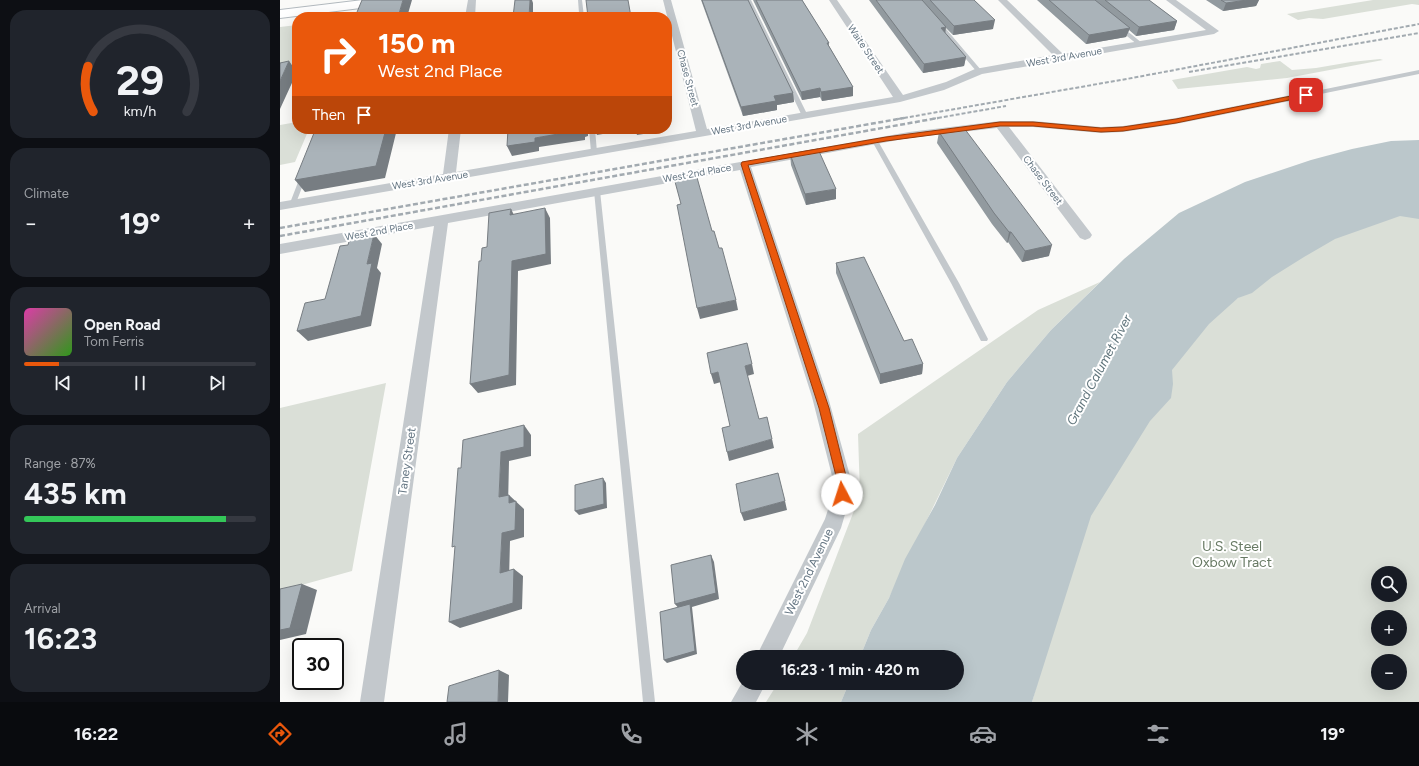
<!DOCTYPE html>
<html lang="en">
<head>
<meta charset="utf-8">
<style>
  body { margin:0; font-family:Figtree,sans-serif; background:#20242c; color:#f1f3f6; height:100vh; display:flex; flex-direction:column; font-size:15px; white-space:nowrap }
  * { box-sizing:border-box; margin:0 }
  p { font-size:13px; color:#9ea1a6 }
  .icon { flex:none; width:22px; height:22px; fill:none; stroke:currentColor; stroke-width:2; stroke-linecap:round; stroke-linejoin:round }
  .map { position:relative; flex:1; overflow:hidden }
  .details { display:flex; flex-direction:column; gap:10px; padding:10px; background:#0d0f14; width:280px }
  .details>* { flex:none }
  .hud { position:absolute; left:12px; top:12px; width:380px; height:122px; border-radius:16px; box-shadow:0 4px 16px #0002; background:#ea580c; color:#fff; overflow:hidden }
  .buttons { position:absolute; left:1091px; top:566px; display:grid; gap:8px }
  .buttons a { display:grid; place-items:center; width:36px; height:36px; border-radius:50%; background:#171b24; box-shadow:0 4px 16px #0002; font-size:20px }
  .speed { position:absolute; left:12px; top:638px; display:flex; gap:8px; font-size:20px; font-weight:700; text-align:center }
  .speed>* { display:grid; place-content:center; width:52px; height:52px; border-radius:50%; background:#171b24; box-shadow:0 4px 16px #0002; line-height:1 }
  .speed .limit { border:2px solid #111; border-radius:6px; background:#fff; color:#111 }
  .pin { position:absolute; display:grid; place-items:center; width:34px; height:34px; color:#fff; margin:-17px; border-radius:8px; box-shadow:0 2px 6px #0006 }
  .me { position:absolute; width:44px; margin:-22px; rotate:355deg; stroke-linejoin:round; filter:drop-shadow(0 0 3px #0008) }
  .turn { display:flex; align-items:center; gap:14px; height:84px; padding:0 20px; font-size:18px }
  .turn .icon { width:52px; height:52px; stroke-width:2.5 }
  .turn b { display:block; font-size:28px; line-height:34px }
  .then { display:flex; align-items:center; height:38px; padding:0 20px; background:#0003; gap:8px; font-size:15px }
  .big { font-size:30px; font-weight:700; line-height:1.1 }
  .details .card { flex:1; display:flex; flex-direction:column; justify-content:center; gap:6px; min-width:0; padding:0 14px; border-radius:16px; background:#20242c }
  .details .dial { align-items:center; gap:0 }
  .dial svg { height:104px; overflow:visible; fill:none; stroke:#363941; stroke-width:7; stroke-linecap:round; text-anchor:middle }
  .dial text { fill:#f1f3f6; stroke:none }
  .song { display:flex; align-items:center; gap:12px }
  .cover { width:48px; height:48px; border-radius:6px; background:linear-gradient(135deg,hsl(320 70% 55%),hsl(110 70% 35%)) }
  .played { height:4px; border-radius:2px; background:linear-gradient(90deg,#ea580c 15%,#363941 15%) }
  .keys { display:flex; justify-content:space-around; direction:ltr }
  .heat { display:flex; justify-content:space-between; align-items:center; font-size:22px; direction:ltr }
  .charge { height:6px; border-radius:3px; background:linear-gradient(90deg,#34c759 87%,#363941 0) }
  .trip { position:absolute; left:456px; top:650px; width:228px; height:40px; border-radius:20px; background:#171b24; box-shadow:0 4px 16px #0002; font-weight:700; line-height:40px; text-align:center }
  .tab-bar { display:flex; height:64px; justify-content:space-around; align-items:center; background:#090b0e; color:#9ea1a6 }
  .tab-bar .icon { width:28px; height:28px }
  .tab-bar .selected { color:#ea580c }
  .tab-bar b { font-size:18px; color:#f1f3f6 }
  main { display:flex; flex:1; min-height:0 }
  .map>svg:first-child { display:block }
</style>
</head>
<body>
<main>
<section class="details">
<div class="card dial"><svg viewBox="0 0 100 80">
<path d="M14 69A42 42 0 1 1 86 69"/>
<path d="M14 69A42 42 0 0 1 10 34" stroke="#ea580c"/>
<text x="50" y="56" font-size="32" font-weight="700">29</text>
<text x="50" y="72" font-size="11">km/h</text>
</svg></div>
<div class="card"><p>Climate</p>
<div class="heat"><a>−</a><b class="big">19°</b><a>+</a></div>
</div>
<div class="card">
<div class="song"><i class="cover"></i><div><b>Open Road</b><p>Tom Ferris</p></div></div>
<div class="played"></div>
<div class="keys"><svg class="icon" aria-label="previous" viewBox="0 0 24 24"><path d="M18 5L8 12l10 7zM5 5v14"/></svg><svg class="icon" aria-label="pause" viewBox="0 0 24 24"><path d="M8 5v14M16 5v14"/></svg><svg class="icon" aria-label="next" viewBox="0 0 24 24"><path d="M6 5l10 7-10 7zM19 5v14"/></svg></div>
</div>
<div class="card"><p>Range · 87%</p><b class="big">435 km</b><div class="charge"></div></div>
<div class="card"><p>Arrival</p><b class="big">16:23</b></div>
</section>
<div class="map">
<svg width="1139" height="702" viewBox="0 0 1139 702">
  <rect width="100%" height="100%" fill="#fafaf8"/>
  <path fill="#dadfd7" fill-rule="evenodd" d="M 1093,0 L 1139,0 L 1139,5 L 1132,4 L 1043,19 L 1029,18 L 1018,20 L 1007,14 Z
    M 17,25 L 17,64 L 0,66 L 0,27 Z
    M 1100,59 L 1103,60 L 1007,78 L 898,89 L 892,80 L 967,67 L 976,69 L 980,68 L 981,64 L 1000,61 L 1012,70 L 1036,68 L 1071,62 Z
    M 17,122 L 17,129 L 29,129 L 15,162 L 0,165 L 0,125 Z
    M 1139,200 L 1139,702 L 752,702 L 805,513 L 880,384 L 923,322 L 1065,224 ZM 1098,573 L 1120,573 L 1120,595 L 1098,595 ZM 1098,617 L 1120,617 L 1120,639 L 1098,639 ZM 1098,661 L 1120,661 L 1120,683 L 1098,683 Z
    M 820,282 L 771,330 L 727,382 L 677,458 L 609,598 L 591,630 L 580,657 L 513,657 L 527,633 L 580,495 L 578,434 L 758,310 Z
    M 106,383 L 72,571 L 0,591 L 0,408 Z
    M 498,683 L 569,683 L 561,702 L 486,702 Z"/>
  <path fill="#bbc7cb" d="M 1139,140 L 1139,219 L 1120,216 L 1055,239 L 1024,257 L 992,277 L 972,293 L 958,298 L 929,324 L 892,370 L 893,384 L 891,398 L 870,421 L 811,516 L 752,702 L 561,702 L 569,683 L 677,683 L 677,657 L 580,657 L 591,630 L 609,598 L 625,559 L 655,505 L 677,458 L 727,382 L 771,330 L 844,259 L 899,213 L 965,182 L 1031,160 L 1072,149 L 1111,141 Z"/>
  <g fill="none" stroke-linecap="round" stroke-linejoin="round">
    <defs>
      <path id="secondary" d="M 83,0 L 119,0 L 117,3 L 113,4 L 0,18 L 0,10 Z"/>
    </defs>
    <use href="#secondary" stroke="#b3babf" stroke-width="2"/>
    <path fill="#c3c8cc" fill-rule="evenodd" d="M 298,0 L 302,0 L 304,17 L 300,17 L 300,16 L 275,17 L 299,13 Z
      M 467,0 L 471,0 L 528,116 L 527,117 L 522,116 Z
      M 657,23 L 661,23 L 701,70 L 701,72 L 697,72 L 657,25 Z
      M 837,26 L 841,26 L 862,43 L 862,45 L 858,45 L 837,28 Z
      M 1139,70 L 1139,74 L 1026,97 L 1023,95 L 1026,93 Z
      M 309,129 L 315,129 L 317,152 L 314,154 L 311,152 Z
      M 595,139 L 598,141 L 679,283 L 708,339 L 707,341 L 701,341 L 671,283 L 592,141 Z
      M 23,175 L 26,177 L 16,203 L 13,205 L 11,204 L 10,203 L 20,177 Z
      M 317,189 L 320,191 L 375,702 L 363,702 L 314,191 Z"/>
    <path fill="#c3c8cc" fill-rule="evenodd" d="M 188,0 L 196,0 L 195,17 L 185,17 Z
      M 383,0 L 391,0 L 427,129 L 613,97 L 549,0 L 557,0 L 623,95 L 666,82 L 695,69 L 773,55 L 718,0 L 727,0 L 783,54 L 926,30 L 886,0 L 896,0 L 939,31 L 934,34 L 702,74 L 664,90 L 620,102 L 0,210 L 0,202 L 163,174 L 169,129 L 181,129 L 176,172 L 416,131 Z
      M 1026,92 L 1031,95 L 1030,97 L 896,124 L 843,132 L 821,133 L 753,127 L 729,127 L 810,232 L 812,235 L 810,238 L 805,240 L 800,238 L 717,128 L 629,138 L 471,167 L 548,397 L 570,476 L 571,494 L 561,528 L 499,657 L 476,657 L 545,519 L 553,494 L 552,476 L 549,464 L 532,397 L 460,170 L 168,223 L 104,702 L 80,702 L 154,226 L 0,254 L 0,244 L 629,132 L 720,121 L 753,121 L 821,127 L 843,126 L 896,118 Z
      M 463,681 L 463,683 L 486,683 L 476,702 L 451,702 Z"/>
    <use href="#secondary" fill="#fff" fill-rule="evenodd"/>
    <path stroke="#a2aab0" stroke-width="2" stroke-dasharray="4 2" stroke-linecap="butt" d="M 909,72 L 1139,33
      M 618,119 L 852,78 L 1139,24
      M 652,119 L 726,106"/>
    <path stroke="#a2aab0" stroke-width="2.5" stroke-dasharray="5 2.5" stroke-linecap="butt" d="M 0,228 L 624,118
      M 0,236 L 658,118"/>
  </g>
  <path fill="#929a9f" d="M 421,0 L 468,0 L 513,93 L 514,102 L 497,105 L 497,110 L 463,116 Z
    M 473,0 L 522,0 L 549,43 L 549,46 L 573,87 L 573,96 L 542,101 L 540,97 L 522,100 Z
    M 589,0 L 694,0 L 713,29 L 673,35 L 664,26 L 665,33 L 686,57 L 684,66 L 643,73 Z
    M 757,0 L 869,0 L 897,21 L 894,30 L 856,36 L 849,30 L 846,37 L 806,44 Z
    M 926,0 L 979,0 L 976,6 L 943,11 Z
    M 659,132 L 769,256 L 742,262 L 728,242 L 727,243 L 712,224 L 657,143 Z
    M 510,154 L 556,199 L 526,205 L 511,165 Z
    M 556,263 L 643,364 L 642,374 L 600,384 L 556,273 Z"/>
  <path fill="#777d82" d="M 123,0 L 132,0 L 127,17 L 118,17 Z
    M 250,0 L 252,0 L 253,3 L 253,17 L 249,17 Z
    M 967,0 L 979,0 L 976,6 L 943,11 L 946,3 Z
    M 715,20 L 713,29 L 673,35 L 674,26 Z
    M 897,21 L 894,30 L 856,36 L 859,27 Z
    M 666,27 L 665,36 L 661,28 Z
    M 850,28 L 846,37 L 806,44 L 809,35 Z
    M 686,57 L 684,66 L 643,73 L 644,64 Z
    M 9,61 L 17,72 L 0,109 L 0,81 Z
    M 573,87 L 573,96 L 542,101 L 541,92 Z
    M 540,88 L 540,97 L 522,100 L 521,92 Z
    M 513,93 L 514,102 L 497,105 L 497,110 L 463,116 L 461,107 L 494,96 Z
    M 106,129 L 117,129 L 105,178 L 25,192 L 15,180 Z
    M 301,129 L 308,129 L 308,136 L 305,137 L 305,140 L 259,147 L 259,151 L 232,156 L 227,146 L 255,138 Z
    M 315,129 L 352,129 L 317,135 Z
    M 355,129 L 375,129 L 376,132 L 357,135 Z
    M 556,189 L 556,199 L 526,205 L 525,194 Z
    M 265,208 L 270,218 L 271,264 L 238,271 L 236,385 L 198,393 L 190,384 L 232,261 Z
    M 231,209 L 236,219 L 230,215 Z
    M 729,232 L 731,232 L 728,242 L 727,243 Z
    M 94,234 L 102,244 L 97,268 L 101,273 L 91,326 L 28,341 L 17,331 L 87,264 Z
    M 772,245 L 769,256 L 742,262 L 745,251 Z
    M 456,300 L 458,310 L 420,319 L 417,308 Z
    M 472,364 L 474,374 L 467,376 L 465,366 Z
    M 643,364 L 642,374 L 600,384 L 600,374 Z
    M 438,372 L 441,382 L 434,384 L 431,374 Z
    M 244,425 L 251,435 L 251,456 L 229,461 L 228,506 L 219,497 L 221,452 Z
    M 492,439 L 494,448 L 449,461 L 447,452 Z
    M 323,478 L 326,483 L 327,508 L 299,515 L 295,511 Z
    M 229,495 L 244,509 L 244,537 L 230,541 L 229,580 L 220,573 L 222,533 L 229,503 Z
    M 505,501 L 507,510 L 464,521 L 461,513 Z
    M 431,555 L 434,562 L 439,599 L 412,607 L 417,654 L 387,663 L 384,660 L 400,610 L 395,604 Z
    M 234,569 L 243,576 L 242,609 L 180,628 L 169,622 Z
    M 22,584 L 37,590 L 26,634 L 0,640 L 0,630 Z
    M 219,670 L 229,675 L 228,702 L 218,702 Z"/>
  <path fill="#aab3b9" stroke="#777d82" d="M 82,0 L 123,0 L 118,17 L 75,17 Z
    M 235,0 L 250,0 L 249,17 L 233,17 Z
    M 306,0 L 348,0 L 351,17 L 308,17 Z
    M 422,0 L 468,0 L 513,93 L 494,96 L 496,101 L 461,107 Z
    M 476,0 L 522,0 L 549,43 L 547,43 L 573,87 L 541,92 L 540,88 L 521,92 Z
    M 596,0 L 642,0 L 666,27 L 661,28 L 686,57 L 644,64 Z
    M 650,0 L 694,0 L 715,20 L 674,26 Z
    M 769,0 L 815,0 L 850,28 L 809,35 Z
    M 825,0 L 869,0 L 897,21 L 859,27 Z
    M 941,0 L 967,0 L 946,3 Z
    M 9,61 L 0,81 L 0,63 Z
    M 684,128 L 772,245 L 745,251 L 731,232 L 729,232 L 714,213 L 659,132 Z
    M 39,129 L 106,129 L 96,166 L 15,180 L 34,133 L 38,132 Z
    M 228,129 L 301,129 L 301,130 L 255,138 L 255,142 L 227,146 Z
    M 538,149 L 556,189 L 525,194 L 510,154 Z
    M 416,174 L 432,231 L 434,231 L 439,248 L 442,248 L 456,300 L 417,308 L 397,205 L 401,204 L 394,178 Z
    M 265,208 L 266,254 L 232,261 L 229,375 L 190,384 L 199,261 L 201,261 L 202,248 L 207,247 L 209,213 L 231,209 L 230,215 Z
    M 94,234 L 87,264 L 92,263 L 81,316 L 17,331 L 25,303 L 45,299 L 60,246 L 68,245 L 70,238 Z
    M 584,257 L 624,341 L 632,339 L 643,364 L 600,374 L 556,263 Z
    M 467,343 L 472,364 L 465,366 L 479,419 L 487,417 L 492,439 L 447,452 L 442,428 L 450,426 L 438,372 L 431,374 L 427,353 Z
    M 244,425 L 244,447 L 221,452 L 219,497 L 229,495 L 229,503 L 236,501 L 235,530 L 222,533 L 220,573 L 234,569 L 233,603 L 169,622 L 175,546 L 172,547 L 178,468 L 181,468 L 183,440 Z
    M 498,473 L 505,501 L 461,513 L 456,484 Z
    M 323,478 L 324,504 L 295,511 L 295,485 Z
    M 431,555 L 436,593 L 395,604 L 391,565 Z
    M 22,584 L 10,628 L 0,630 L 0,589 Z
    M 410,604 L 415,651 L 384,660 L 380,612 Z
    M 219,670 L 218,702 L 167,702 L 169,686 Z"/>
  <path fill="#ea580c" stroke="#983908" d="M 1026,93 L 1029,95 L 1029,96 L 896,123 L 843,131 L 821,132 L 753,126 L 720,126 L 606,141 L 468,165 L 549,408 L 566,476 L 568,494 L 566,497 L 562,499 L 558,497 L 556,476 L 539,408 L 461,164 L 462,162 L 606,137 L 720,122 L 753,122 L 821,128 L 843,127 L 896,119 Z"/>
  <g text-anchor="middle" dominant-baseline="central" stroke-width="4" stroke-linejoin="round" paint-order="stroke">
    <g font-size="10" fill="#657683" stroke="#fff">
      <text transform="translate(586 49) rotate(56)">Waite Street</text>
      <text transform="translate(784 57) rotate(-10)">West 3rd Avenue</text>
      <text transform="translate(408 78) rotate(75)">Chase Street</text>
      <text transform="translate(469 125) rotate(-10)">West 3rd Avenue</text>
      <text transform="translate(417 173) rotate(-10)">West 2nd Place</text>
      <text transform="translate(150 180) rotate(-9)">West 3rd Avenue</text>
      <text transform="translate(763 180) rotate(53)">Chase Street</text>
      <text transform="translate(99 231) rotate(-10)">West 2nd Place</text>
    </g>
    <g font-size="12" fill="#657683" stroke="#fff">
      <text transform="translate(127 461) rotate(-82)">Taney Street</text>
      <text transform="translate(529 572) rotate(-64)">West 2nd Avenue</text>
    </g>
    <g font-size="13" font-style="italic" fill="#60757c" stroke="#fff">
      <text transform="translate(819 370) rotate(-62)">Grand Calumet River</text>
    </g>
    <g font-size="14" fill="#687a64" stroke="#fff">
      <text x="952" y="546">U.S. Steel<tspan x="952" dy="16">Oxbow Tract</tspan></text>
    </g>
  </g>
</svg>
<div class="buttons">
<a><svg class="icon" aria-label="search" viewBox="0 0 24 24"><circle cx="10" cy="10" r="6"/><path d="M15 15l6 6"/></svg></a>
<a>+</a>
<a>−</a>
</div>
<div class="speed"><div class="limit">30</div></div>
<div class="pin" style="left:1026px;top:95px;background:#d93025"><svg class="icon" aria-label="arrive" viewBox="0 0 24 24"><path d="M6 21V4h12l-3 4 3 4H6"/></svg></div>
<svg class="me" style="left:562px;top:494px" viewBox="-20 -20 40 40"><circle r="19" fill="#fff"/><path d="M0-13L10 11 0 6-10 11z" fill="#ea580c"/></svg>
<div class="trip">16:23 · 1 min · 420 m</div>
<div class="hud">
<div class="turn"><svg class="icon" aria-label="right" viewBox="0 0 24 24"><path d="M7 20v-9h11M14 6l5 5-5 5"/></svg><div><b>150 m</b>West 2nd Place</div></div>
<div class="then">Then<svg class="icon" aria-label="arrive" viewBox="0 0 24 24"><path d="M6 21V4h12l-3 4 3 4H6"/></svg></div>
</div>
</div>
</main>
<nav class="tab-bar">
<b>16:22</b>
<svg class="icon selected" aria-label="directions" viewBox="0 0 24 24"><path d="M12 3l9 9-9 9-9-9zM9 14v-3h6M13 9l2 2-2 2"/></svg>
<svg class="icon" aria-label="music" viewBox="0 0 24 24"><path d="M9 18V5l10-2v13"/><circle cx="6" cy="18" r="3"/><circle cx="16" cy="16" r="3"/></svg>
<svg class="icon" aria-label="phone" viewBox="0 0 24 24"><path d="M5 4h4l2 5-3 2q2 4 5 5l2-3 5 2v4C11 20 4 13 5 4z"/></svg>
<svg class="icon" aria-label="climate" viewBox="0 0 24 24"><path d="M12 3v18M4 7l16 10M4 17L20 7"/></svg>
<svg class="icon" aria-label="car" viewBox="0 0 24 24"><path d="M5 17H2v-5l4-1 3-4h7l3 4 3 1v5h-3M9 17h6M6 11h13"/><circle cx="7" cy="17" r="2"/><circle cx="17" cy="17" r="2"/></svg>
<svg class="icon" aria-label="filters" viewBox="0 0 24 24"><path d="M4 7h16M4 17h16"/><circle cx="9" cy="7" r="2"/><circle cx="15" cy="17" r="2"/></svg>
<b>19°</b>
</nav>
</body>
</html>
